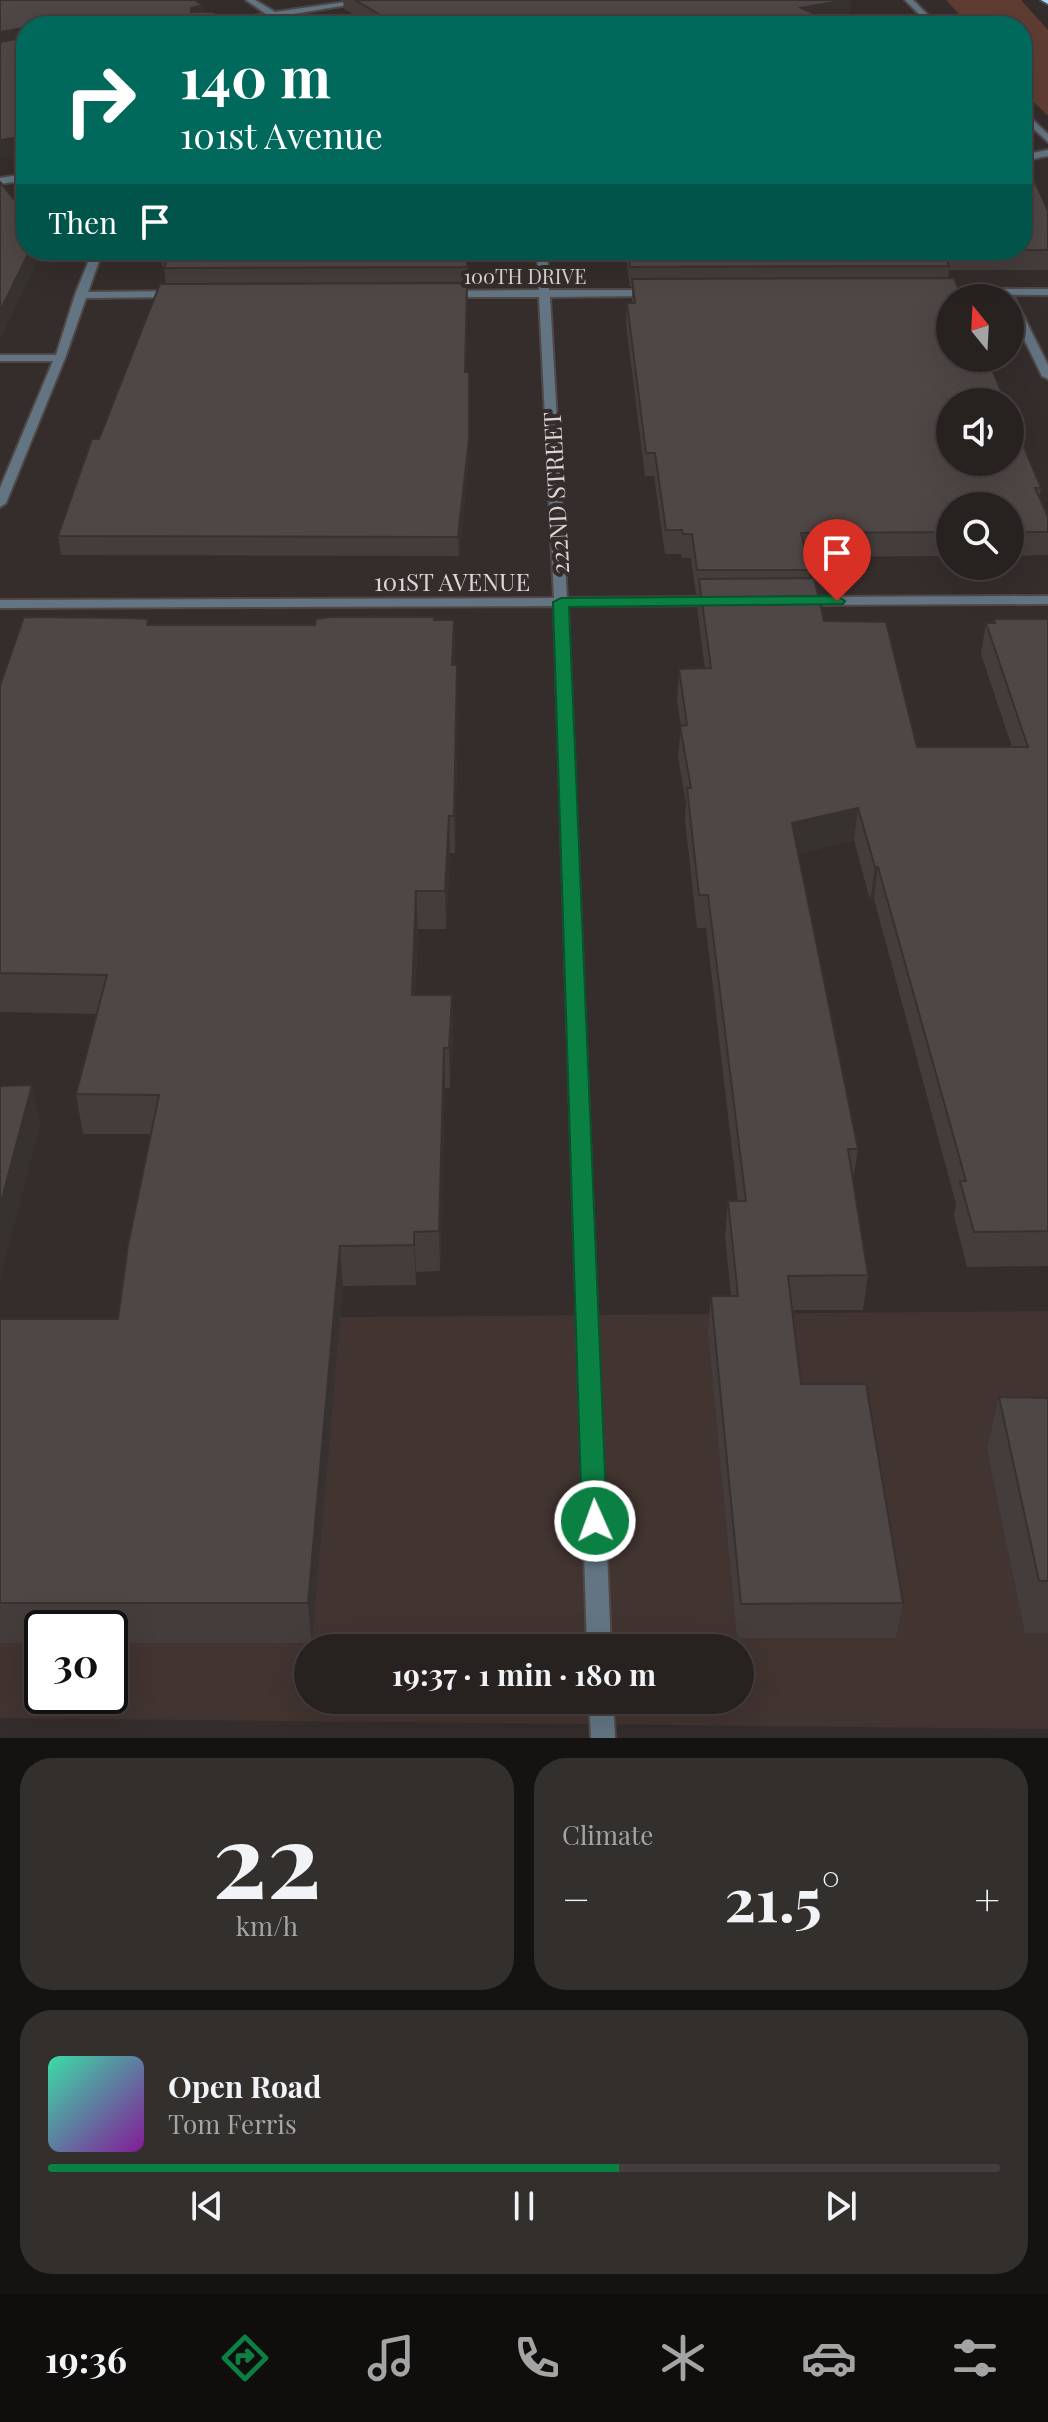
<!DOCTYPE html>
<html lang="en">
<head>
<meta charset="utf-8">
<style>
  body { margin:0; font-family:"Playfair Display",serif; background:#332f2d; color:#f1f3f6; height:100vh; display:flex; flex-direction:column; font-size:30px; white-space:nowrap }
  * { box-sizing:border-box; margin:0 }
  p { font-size:26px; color:#a4a4a5 }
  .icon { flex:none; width:44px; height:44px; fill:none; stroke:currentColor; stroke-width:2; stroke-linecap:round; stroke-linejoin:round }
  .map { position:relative; height:1738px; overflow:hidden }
  .sheet { display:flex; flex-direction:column; gap:20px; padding:20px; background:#151312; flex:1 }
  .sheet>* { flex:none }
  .hud { position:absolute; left:16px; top:16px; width:1016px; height:244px; border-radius:32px; box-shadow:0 8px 32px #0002,0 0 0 2px #433f3e; background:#00695c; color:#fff; overflow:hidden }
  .needle { width:52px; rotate:342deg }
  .fabs { position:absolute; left:936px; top:284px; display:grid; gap:16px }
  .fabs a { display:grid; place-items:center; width:88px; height:88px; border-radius:50%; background:#272220; box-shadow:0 8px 32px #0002,0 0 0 2px #433f3e; font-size:40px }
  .speed { position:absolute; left:24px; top:1610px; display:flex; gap:16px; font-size:40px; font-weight:700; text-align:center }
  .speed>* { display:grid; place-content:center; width:104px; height:104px; border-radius:50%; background:#272220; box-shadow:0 8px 32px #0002,0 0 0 2px #433f3e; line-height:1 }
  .speed .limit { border:4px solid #111; border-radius:12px; background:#fff; color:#111 }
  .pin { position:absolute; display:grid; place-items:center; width:68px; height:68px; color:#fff; margin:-82px -34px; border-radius:50% 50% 50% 0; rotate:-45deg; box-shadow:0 0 8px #0007 }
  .pin .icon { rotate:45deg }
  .me { position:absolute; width:88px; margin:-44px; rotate:358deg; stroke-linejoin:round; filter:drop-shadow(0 0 6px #0008) }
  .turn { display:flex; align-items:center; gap:28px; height:168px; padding:0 32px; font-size:36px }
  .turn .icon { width:104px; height:104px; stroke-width:2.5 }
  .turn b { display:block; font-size:56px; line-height:68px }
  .then { display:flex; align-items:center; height:76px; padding:0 32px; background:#0003; gap:16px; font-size:30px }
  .big { font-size:60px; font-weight:700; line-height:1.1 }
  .sheet .card { flex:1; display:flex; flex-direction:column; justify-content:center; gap:12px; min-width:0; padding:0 28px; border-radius:32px; background:#332f2d }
  .sheet .dial { align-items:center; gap:0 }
  .dial b { font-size:104px; line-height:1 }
  .song { display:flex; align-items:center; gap:24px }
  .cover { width:96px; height:96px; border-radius:12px; background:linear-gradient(135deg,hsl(160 70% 55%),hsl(290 70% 35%)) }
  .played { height:8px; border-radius:4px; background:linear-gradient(90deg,#0b8043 60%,#433f3e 60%) }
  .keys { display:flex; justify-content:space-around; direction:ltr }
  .heat { display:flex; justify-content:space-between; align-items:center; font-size:44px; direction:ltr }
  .sheet .tiles { flex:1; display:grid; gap:20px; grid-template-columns:1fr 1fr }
  .card:last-child { grid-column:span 2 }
  .trip { position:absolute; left:294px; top:1634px; width:460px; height:80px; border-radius:40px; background:#272220; box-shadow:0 8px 32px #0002,0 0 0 2px #433f3e; font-weight:700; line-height:80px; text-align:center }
  .menu { display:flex; height:128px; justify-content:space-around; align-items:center; background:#100e0d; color:#a4a4a5 }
  .menu .icon { width:56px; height:56px }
  .menu .current { color:#0b8043 }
  .menu b { font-size:36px; color:#f1f3f6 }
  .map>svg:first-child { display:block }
</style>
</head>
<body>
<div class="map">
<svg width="1048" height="1738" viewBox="0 0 1048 1738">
  <rect width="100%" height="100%" fill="#342d2b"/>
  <path fill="#423430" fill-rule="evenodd" d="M 1048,1311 L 1048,1729 L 0,1718 L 0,1510 L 36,1320 ZM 42,1628 L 110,1628 L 110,1696 L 42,1696 ZM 308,1648 L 740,1648 L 740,1700 L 308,1700 Z"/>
  <path fill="#603d33" d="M 946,0 L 1021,0 L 1048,30 L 1048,116 L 1022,90 L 1022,26 L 970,26 Z"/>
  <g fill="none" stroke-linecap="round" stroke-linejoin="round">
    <defs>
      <path id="street" d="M 246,0 L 255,0 L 275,12 L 359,0 L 378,0 L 281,16 L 295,26 L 286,26 L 272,17 L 214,26 L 195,26 L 266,14 Z
        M 905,0 L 913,0 L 939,26 L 931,26 Z
        M 1022,110 L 1048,134 L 1048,142 L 1022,118 Z
        M 1048,150 L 1048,156 L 1022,161 L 1022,155 Z
        M 26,174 L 26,180 L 0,184 L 0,178 Z
        M 93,250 L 103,250 L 88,292 L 178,291 L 183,294 L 178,297 L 86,298 L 65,358 L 6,503 L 0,507 L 0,488 L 53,361 L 0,361 L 0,355 L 56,355 L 75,295 Z
        M 537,250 L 547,250 L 549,290 L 650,290 L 655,293 L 650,296 L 550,297 L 567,598 L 718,597 L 725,601 L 718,605 L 568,606 L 611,1648 L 587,1648 L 554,606 L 0,608 L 0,600 L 554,598 L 539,297 L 445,297 L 440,294 L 445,291 L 539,290 Z
        M 941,289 L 1048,289 L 1048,295 L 937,294 L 937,290 Z
        M 1010,296 L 1015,299 L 1048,365 L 1048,379 L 1042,376 L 1010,310 L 1010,298 L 1006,298 Z
        M 1048,596 L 1048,604 L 798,605 L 791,601 L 798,597 Z
        M 589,1700 L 613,1700 L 615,1738 L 591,1738 Z"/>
      <path id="highway" d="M 1041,0 L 1048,0 L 1048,4 Z"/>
    </defs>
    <use href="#street" stroke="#4f4846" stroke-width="4"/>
    <use href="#highway" stroke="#4f4846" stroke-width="4"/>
    <use href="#street" fill="#637583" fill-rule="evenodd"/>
    <use href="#highway" fill="#aad7f9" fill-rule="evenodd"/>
  </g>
  <path fill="#443d3b" d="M 330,0 L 851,0 L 849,15 L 827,19 L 842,26 L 372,26 L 344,9 L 343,0 Z
    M 1048,211 L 1048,270 L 949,270 L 948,278 L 1041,488 L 1039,498 L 1048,517 L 1048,555 L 1010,556 L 1010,506 L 950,506 L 950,556 L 807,557 L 810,570 L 809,578 L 824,621 L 917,747 L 1012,747 L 981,654 L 986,623 L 993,623 L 994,619 L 1048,619 L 1048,1266 L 967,1267 L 954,1216 L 956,1204 L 874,899 L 870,900 L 854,840 L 798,854 L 858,1149 L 853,1181 L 868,1275 L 863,1310 L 792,1310 L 801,1384 L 903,1603 L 896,1638 L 737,1638 L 708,1331 L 711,1296 L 731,1296 L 725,1236 L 728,1201 L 738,1201 L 706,928 L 697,928 L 685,820 L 686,803 L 678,757 L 681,726 L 677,700 L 679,669 L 705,669 L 697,608 L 698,594 L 696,594 L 691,558 L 682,558 L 681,554 L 665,554 L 654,476 L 645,476 L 626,324 L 627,303 L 632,303 L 632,287 L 630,287 L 625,250 L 1022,250 Z
    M 153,250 L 475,250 L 475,259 L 468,259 L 466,372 L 469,457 L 459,556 L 61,555 L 58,536 L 166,284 L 164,268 L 165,266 L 162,266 L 161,260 L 154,260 Z
    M 148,619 L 149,625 L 315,625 L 454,620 L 455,665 L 458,701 L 455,853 L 450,853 L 446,929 L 418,929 L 415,995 L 452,995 L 453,1034 L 450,1088 L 445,1088 L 440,1271 L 416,1272 L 416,1285 L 343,1286 L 312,1643 L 110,1643 L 110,1628 L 42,1628 L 42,1643 L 0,1643 L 0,1319 L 118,1319 L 151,1134 L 83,1134 L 76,1094 L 97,1014 L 0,1012 L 0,686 Z
    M 999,1397 L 1048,1398 L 1048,1633 L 1025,1633 L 987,1449 Z"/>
  <path fill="#373230" d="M 825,0 L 851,0 L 849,15 L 800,25 L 801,8 Z
    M 202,5 L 204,21 L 193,24 L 191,8 Z
    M 23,28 L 26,45 L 0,49 L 0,32 Z
    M 26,136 L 26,155 L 0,159 L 0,140 Z
    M 30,250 L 43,250 L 43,251 L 0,340 L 0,311 Z
    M 469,372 L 469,457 L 459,556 L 458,537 Z
    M 454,620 L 455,655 L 453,701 L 452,665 Z
    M 457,665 L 458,701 L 455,853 L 454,816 Z
    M 858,808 L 854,840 L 789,856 L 792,823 Z
    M 449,816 L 450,853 L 446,929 L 445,891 Z
    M 875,867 L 878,867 L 874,899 L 870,900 Z
    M 416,891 L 418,929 L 413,1034 L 412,995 Z
    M 452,995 L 453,1034 L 450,1088 L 449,1048 Z
    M 444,1048 L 445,1088 L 440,1271 L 439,1231 Z
    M 32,1085 L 40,1125 L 0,1281 L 0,1206 Z
    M 414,1232 L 416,1272 L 416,1285 L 414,1245 Z
    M 340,1246 L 343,1286 L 312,1643 L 308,1603 Z"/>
  <path fill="#4f4745" stroke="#373230" stroke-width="2" d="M 0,0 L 195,0 L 202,5 L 191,8 L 191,12 L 213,12 L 234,26 L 26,26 L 26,31 L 23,28 L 0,32 Z
    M 355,0 L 845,0 L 801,8 L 842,26 L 399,26 Z
    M 26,36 L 26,136 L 0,140 L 0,42 L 26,37 Z
    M 1022,153 L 1048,211 L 1048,250 L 1022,250 Z
    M 0,182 L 26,214 L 26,250 L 30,250 L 0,311 Z
    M 171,250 L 467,250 L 467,267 L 164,268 Z
    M 628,250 L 969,250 L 943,250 L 949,266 L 630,267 Z
    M 954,278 L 962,298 L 950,298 L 950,358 L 987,358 L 1006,402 L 950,402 L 950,462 L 1010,462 L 1010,413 L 1041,488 L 1035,488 L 1048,517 L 1048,532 L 1010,532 L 1010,506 L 950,506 L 950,532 L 801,533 L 810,570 L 697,570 L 692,534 L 683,534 L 682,530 L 666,530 L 655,453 L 646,453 L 627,303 L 635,303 L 632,279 Z
    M 467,283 L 465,372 L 469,372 L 469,439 L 458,537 L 58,536 L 92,439 L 99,439 L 160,284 Z
    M 814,578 L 824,621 L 886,622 L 917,747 L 1028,747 L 986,623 L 995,623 L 994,619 L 1048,619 L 1048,1231 L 974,1232 L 960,1181 L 966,1181 L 878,867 L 875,867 L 858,808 L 792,823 L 858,1149 L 848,1149 L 868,1275 L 788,1276 L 801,1384 L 866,1384 L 903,1603 L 741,1604 L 711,1296 L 738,1296 L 728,1201 L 746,1201 L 708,895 L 699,895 L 687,788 L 691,788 L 680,726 L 687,725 L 679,669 L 711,668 L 699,579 Z
    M 24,617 L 129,618 L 148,619 L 147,625 L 315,625 L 316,619 L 330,617 L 434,617 L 434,620 L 454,620 L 452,665 L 457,665 L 454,816 L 449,816 L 445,891 L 416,891 L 412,995 L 452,995 L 449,1048 L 444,1048 L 439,1231 L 414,1232 L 414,1245 L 340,1246 L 308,1603 L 0,1603 L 0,1319 L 118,1319 L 128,1245 L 159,1095 L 76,1094 L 107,975 L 0,973 L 0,686 Z
    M 32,1085 L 0,1206 L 0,1086 Z
    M 999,1397 L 1048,1398 L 1048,1581 L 1039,1581 Z"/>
  <path fill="#0b8043" stroke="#07532c" stroke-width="2" d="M 837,596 L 845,601 L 843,604 L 569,607 L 607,1521 L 604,1529 L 595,1532 L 586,1529 L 582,1521 L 553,602 L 561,598 Z"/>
  <g text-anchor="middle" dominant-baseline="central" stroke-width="8" stroke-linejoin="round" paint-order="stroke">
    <g font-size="20" fill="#dcd7d6" stroke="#342d2b">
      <text x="525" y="275">100TH DRIVE</text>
    </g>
    <g font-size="24" fill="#dcd7d6" stroke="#342d2b">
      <text transform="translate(555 493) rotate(-93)">222ND STREET</text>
      <text x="452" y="581">101ST AVENUE</text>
    </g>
  </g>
</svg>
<div class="fabs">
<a><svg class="needle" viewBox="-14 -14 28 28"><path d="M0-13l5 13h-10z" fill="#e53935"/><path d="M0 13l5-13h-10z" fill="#a4a4a5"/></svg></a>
<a><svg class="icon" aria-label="sound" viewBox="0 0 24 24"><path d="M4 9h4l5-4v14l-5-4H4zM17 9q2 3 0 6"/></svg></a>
<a><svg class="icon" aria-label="search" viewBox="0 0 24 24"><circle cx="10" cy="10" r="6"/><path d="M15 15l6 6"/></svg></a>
</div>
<div class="speed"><div class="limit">30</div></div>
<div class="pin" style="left:837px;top:601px;background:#d93025"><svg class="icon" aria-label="arrive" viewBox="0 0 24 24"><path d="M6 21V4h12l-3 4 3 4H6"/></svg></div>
<svg class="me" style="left:595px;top:1521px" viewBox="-20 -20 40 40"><circle r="17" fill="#0b8043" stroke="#fff" stroke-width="3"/><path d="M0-11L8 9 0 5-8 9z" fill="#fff"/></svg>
<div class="trip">19:37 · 1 min · 180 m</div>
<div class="hud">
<div class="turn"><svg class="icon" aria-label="right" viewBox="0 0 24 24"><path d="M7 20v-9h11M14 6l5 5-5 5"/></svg><div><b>140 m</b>101st Avenue</div></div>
<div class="then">Then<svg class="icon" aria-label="arrive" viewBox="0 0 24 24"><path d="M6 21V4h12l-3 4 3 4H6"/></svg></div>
</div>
</div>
<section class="sheet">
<div class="tiles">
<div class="card dial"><b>22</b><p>km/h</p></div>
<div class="card"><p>Climate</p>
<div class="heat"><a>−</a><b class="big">21.5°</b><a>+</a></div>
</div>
<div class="card">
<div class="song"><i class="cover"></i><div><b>Open Road</b><p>Tom Ferris</p></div></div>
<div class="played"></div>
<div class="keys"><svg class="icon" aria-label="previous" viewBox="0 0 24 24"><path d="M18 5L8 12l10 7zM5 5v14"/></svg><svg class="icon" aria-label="pause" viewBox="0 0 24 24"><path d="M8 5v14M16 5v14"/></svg><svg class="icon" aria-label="next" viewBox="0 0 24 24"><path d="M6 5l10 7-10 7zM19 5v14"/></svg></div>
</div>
</div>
</section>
<nav class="menu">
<b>19:36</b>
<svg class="icon current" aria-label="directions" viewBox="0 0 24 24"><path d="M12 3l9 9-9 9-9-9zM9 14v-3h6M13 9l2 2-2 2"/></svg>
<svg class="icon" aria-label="music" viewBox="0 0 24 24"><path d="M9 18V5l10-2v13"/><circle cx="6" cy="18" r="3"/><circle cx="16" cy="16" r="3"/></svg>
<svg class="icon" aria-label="phone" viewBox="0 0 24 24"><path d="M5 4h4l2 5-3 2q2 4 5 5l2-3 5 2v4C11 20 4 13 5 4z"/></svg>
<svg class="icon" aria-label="climate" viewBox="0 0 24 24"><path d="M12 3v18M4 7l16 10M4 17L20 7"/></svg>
<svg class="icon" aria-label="car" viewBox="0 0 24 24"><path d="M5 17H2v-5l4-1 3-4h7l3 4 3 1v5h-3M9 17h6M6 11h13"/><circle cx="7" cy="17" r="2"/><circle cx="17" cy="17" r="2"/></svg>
<svg class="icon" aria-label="filters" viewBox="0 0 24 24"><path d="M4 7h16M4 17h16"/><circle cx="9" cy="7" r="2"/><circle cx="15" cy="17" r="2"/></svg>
</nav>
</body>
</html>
